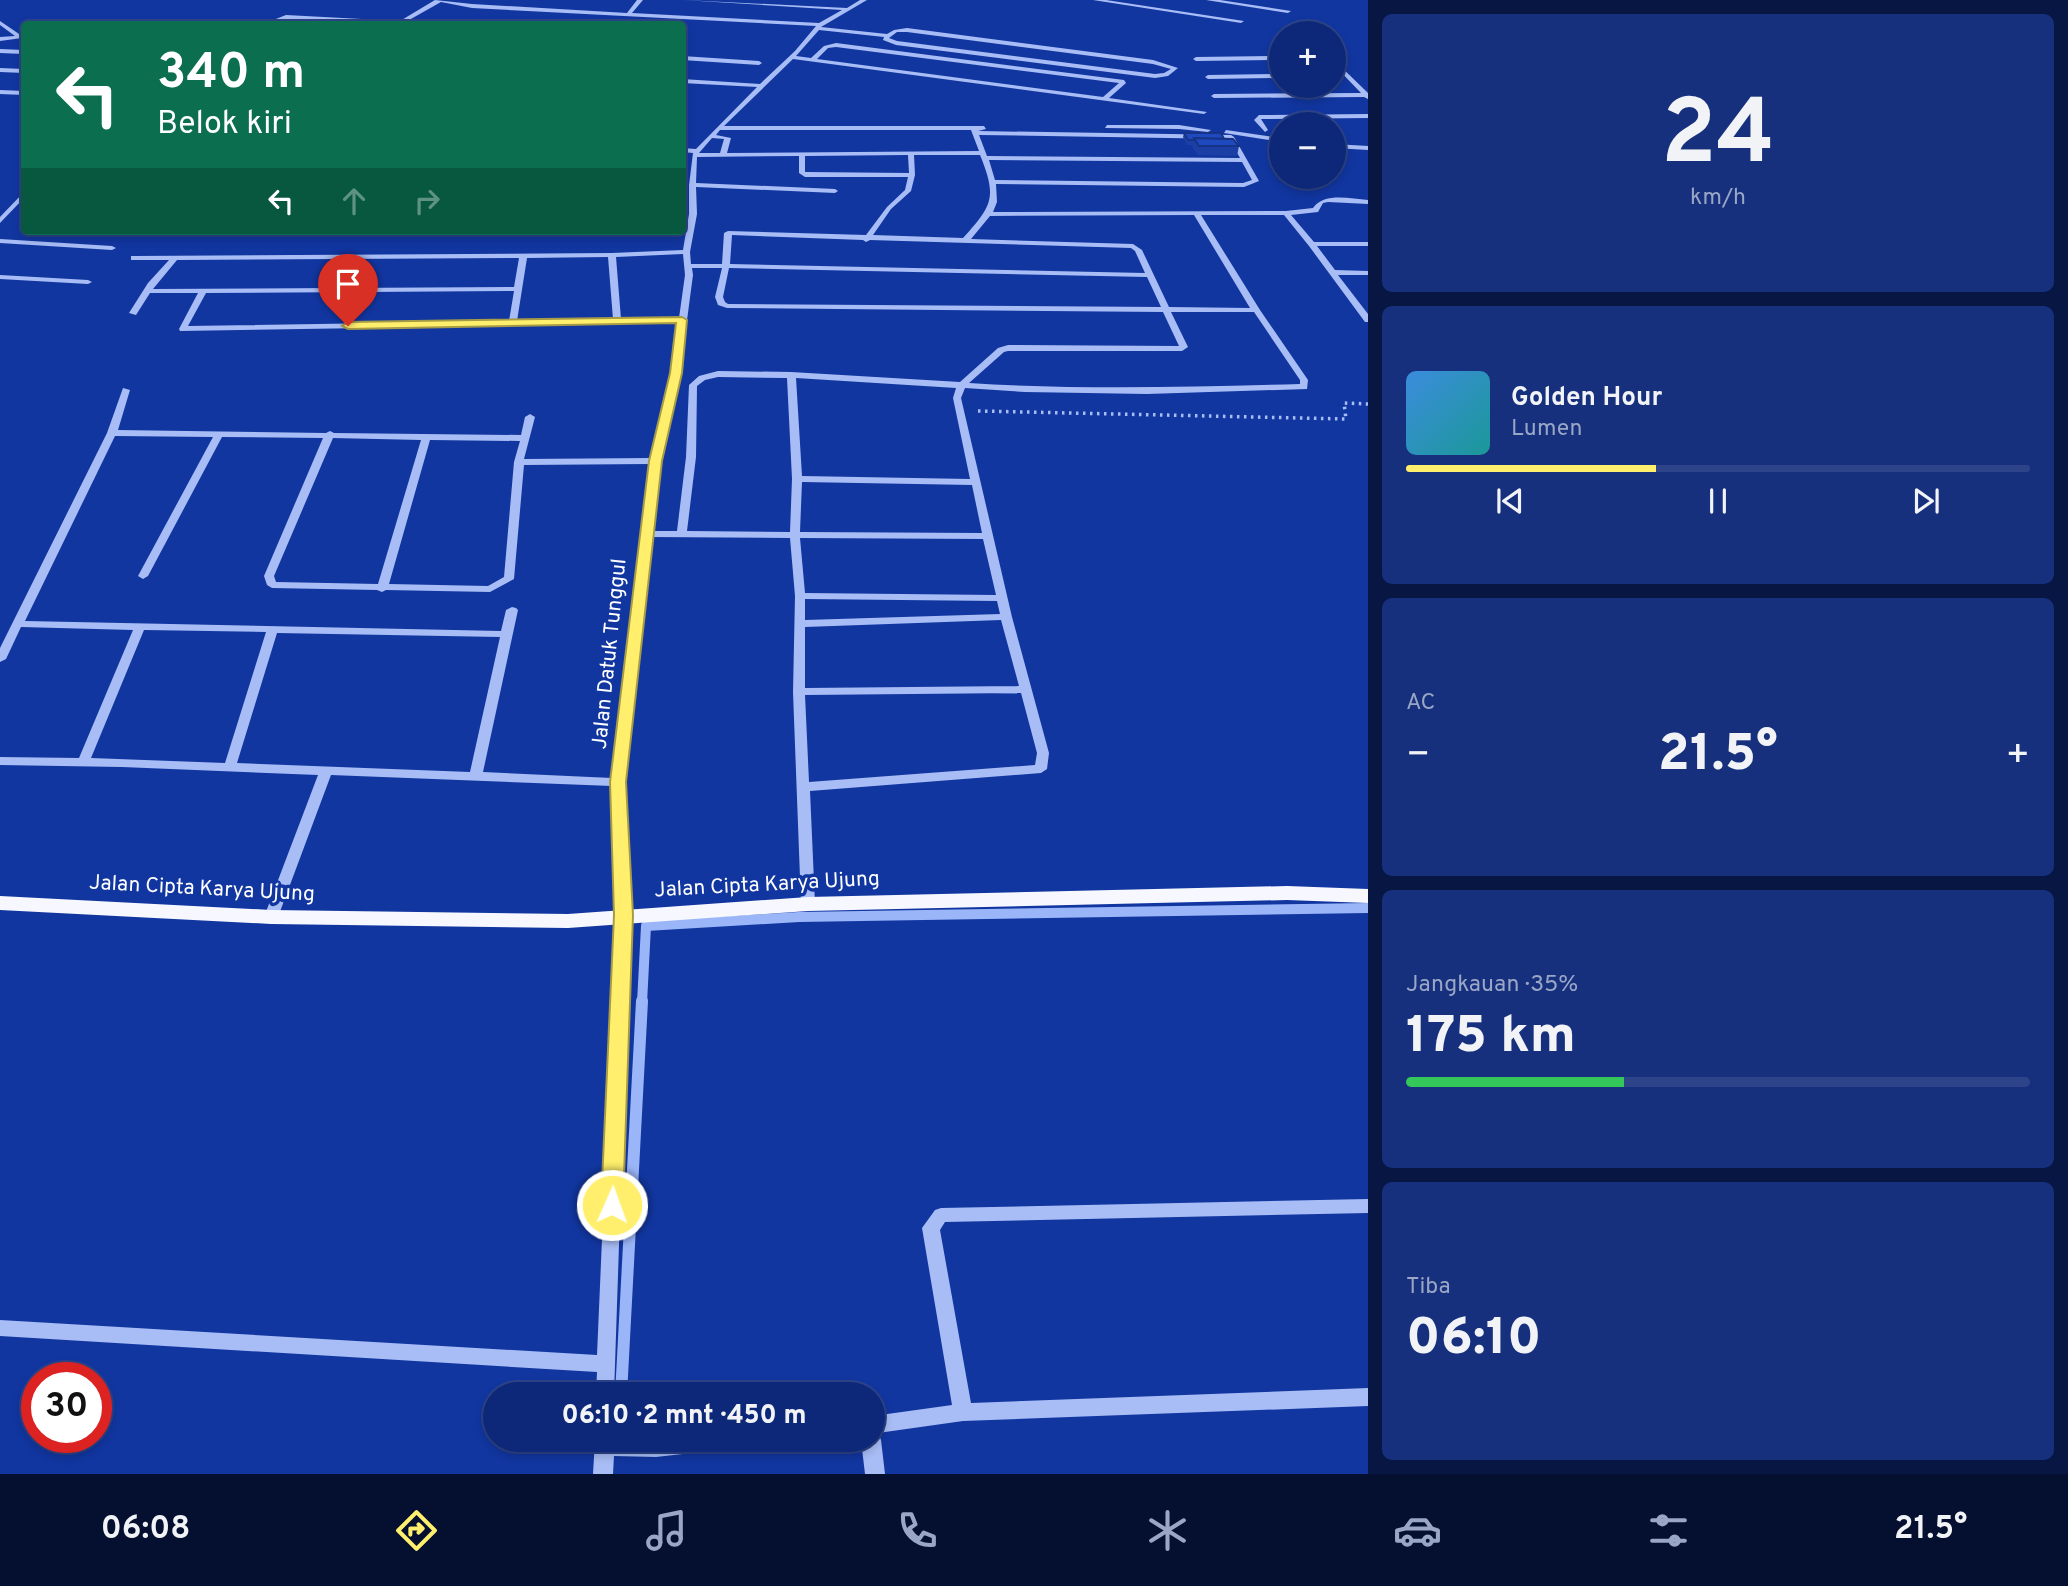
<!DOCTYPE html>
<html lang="id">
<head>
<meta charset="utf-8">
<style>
  body { margin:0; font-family:Overpass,sans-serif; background:#16307d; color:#f1f3f6; height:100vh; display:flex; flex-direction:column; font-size:26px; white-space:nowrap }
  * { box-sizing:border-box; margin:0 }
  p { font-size:23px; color:#9aa6c6 }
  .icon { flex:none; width:38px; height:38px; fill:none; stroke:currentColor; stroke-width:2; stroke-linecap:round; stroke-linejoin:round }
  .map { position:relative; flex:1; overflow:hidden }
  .drawer { display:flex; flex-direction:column; gap:14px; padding:14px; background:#071642; width:700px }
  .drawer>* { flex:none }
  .guide { position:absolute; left:21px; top:21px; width:665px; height:214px; border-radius:7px; box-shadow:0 4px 10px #0003,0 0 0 2px #2d448a; background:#0b6e4f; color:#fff; overflow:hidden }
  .fabs { position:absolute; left:1269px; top:21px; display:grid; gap:14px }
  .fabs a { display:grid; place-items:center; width:77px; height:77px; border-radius:50%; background:#0d2878; box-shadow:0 4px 10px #0003,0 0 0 2px #2d448a; font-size:35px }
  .speed { position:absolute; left:21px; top:1362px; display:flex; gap:14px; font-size:35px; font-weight:700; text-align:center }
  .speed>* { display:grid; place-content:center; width:91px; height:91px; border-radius:50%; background:#0d2878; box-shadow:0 4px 10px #0003,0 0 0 2px #2d448a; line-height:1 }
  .speed .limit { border:10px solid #d22; background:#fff; color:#111 }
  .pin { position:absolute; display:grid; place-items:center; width:60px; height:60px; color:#fff; margin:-72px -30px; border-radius:50% 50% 50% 0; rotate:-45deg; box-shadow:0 0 7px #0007 }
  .pin .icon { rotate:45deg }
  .me { position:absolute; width:77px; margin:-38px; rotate:2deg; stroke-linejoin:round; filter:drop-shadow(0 0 5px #0008) }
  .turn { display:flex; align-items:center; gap:24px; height:147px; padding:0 21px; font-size:32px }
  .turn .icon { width:91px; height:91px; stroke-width:2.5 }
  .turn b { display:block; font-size:49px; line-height:60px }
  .lanes { display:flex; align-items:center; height:66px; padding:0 21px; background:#0003; justify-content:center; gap:35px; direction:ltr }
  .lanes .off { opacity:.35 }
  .big { font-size:52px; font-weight:800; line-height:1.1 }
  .drawer .card { flex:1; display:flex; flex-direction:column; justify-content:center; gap:10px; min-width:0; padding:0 24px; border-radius:10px; background:#16307d }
  .drawer .dial { align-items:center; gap:0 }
  .dial b { font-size:91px; line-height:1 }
  .song { display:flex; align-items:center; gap:21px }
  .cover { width:84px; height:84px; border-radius:10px; background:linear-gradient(135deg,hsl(210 70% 55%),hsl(180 70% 35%)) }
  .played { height:7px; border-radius:4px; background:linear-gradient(90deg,#ffef6d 40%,#2d448a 40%) }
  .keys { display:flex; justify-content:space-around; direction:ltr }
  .heat { display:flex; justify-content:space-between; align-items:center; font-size:38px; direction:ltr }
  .charge { height:10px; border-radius:5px; background:linear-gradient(90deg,#34c759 35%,#2d448a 0) }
  .trip { position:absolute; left:483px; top:1382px; width:402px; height:70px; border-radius:35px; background:#0d2878; box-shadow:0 4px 10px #0003,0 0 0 2px #2d448a; font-weight:800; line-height:70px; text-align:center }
  .menu { display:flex; height:112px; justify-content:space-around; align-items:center; background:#051030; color:#9aa6c6 }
  .menu .icon { width:49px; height:49px }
  .menu .on { color:#ffef6d }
  .menu b { font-size:32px; color:#f1f3f6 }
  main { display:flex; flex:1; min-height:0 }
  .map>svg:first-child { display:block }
</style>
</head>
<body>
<main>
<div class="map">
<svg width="1368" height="1474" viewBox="0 0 1368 1474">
  <rect width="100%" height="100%" fill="#1136a0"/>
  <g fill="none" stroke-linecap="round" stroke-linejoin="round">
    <path stroke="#9ab5f8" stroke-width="10" d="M 642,1003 L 646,926 L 799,917 L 1368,908"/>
    <path stroke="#9ab5f8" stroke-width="12" d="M 621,1395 L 642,1001"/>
    <path stroke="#a8bdf5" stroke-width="3.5" stroke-dasharray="2.5 4.5" stroke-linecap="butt" d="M 978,411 L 1346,419 L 1344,403 L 1368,404"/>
    <path fill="#a8bdf5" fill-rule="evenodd" d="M 435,0 L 472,4 L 627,13 L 637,0 L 643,0 L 632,13 L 819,23 L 842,10 L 683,0 L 847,8 L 860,0 L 867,0 L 821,27 L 887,34 L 894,30 L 907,28 L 1153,60 L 1178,68 L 1168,76 L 1155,78 L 896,45 L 883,40 L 884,37 L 819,30 L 796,56 L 811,58 L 824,46 L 836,43 L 1124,80 L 1126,83 L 1109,98 L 1207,112 L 1204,114 L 793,59 L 724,126 L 984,126 L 986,129 L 978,131 L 1231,135 L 1234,137 L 1259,181 L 1244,187 L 996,184 L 997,202 L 993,212 L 1286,211 L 1313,208 C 1325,192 1350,199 1368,200 L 1368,204 L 1328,202 L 1323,203 L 1318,212 L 1291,215 L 1314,242 L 1368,242 L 1368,246 L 1317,246 L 1335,270 L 1368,271 L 1368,275 L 1338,275 L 1368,314 L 1368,322 L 1365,322 L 1309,246 L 1284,215 L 1201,215 L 1260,310 L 1308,380 L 1307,389 L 1147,394 L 1025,392 L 965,388 L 961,398 L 1012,617 L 1049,753 L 1047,769 L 1041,773 L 810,791 L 815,904 L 813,907 L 803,907 L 801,904 L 793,692 L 795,596 L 790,538 L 651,537 L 624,782 L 630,915 L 614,1395 L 596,1395 L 597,1372 L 0,1336 L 0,1320 L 597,1355 L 616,915 L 612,786 L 331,775 L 278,917 L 276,920 L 266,920 L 264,917 L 318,775 L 122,767 L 0,765 L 0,757 L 79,758 L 133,630 L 21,627 L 6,659 L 0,662 L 0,648 L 107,433 L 123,388 L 130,390 L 118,430 L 326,433 L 330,431 L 334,433 L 521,435 L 525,417 L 530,414 L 535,417 L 524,459 L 651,458 L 672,373 L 679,323 L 180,331 L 179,329 L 198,293 L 150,293 L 136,315 L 129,313 L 148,283 L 169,260 L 131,260 L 131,256 L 134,256 L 612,253 L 683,250 L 689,214 L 689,185 L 693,153 L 682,152 L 682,148 L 696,149 L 757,87 L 682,83 L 682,79 L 760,84 L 795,51 L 816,26 L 472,8 L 441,2 L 402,24 L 286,19 L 270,24 L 263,24 L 286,15 L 400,21 ZM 897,32 L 907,32 L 1153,64 L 1171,69 L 1164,73 L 1155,74 L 897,41 L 889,38 ZM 836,47 L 1119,83 L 1103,97 L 817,59 L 828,48 ZM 720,130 L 971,130 L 979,151 L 727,153 L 731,138 L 716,135 ZM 979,135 L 1229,139 L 1240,158 L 987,156 ZM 712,138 L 724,139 L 720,153 L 699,153 ZM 908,155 L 909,173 L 805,172 L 805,156 ZM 914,155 L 980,155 C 997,197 993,205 963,238 L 873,235 L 891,209 L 911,191 L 915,175 ZM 799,156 L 799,173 L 805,177 L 908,177 L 905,190 L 887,207 L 866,235 L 728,231 L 724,233 L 722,264 L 691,264 L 690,252 L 697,214 L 696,187 L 835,193 L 838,191 L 835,189 L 696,183 L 697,157 ZM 989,160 L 1242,162 L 1252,180 L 1243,183 L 995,180 ZM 1194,215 L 1250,308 L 1169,307 L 1142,250 L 1133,244 L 971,239 L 990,216 ZM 732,235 L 863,240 L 866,242 L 870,240 L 1131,248 L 1135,251 L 1145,273 L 730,264 ZM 683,254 L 685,275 L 679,318 L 621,319 L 616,257 ZM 608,257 L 613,319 L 517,321 L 527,258 ZM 519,258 L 514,287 L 153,289 L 177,260 ZM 692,268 L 722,268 L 715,297 L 718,305 L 727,308 L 1163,312 L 1179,346 L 1008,345 L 998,348 L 960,382 L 791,372 L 718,371 L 699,376 L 689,385 L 686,457 L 677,531 L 652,531 L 660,461 L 680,373 L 693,275 ZM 729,268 L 1147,277 L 1161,307 L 728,304 L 725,302 L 723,297 ZM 514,291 L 509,321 L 188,326 L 206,293 ZM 1171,312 L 1254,312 L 1300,380 L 1300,384 C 1189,387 1080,390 969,383 L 1004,352 L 1008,351 L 1182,351 L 1188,347 ZM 718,377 L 787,378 L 792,479 L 790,532 L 687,531 L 696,457 L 697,386 L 705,380 ZM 796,378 L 956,388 L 953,398 L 970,479 L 802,476 ZM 115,436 L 213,437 L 138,576 L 143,579 L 148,576 L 222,437 L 323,438 L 264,576 L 267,585 L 272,588 L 377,590 L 382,592 L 386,590 L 490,592 L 514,579 L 524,465 L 650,464 L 612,778 L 483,772 L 518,610 L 516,608 L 512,607 L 506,610 L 501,631 L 25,621 ZM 333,438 L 421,440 L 378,584 L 276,582 L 274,576 ZM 430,440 L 520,441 L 514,462 L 504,577 L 488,586 L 389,584 ZM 802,482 L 972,485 L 982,533 L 800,532 ZM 800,538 L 983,539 L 996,595 L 805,593 ZM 805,599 L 997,601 L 1000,614 L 805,620 ZM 1001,620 L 1019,686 L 805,688 L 805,627 ZM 144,630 L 266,632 L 225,763 L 91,758 ZM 277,633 L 500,637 L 470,772 L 237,763 ZM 1021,693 L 1037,753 L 1035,765 L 809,782 L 805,695 Z
      M 1093,0 L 1106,0 L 1244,21 L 1241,23 Z
      M 1206,0 L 1220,0 L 1291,11 L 1288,13 Z
      M 0,21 L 22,36 L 22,38 L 0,41 L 0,37 L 15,36 L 0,25 Z
      M 0,49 L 24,50 L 24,54 L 0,53 Z
      M 682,56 L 759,61 L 762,63 L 759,65 L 682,60 Z
      M 1281,56 L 1281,60 L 1196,61 L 1193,59 L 1196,57 Z
      M 1334,60 L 1368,93 L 1368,99 L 1364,97 L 1214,98 L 1211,96 L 1214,94 L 1361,93 L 1334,65 Z
      M 0,68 L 24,69 L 24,73 L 0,72 Z
      M 1281,74 L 1281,78 L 1208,79 L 1205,77 L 1208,75 Z
      M 0,90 L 24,91 L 24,95 L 0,94 Z
      M 1368,114 L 1368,118 L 1261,119 L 1268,130 L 1265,132 L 1254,120 L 1259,115 Z
      M 1107,125 L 1179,125 L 1211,130 L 1208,132 L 1179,129 L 1105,128 Z
      M 1334,129 L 1337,131 L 1337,134 L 1334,135 Z
      M 1226,130 L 1281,138 L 1281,142 L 1224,133 Z
      M 1334,144 L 1368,146 L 1368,150 L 1334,148 Z
      M 24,192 L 24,198 L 0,223 L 0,217 Z
      M 0,239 L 112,246 L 116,248 L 112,250 L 0,243 Z
      M 0,275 L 88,280 L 92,282 L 88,284 L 0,279 Z
      M 1368,1199 L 1368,1213 L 945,1222 L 940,1230 L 971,1403 L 1368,1388 L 1368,1406 L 963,1421 L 878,1433 L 881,1440 L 885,1474 L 865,1474 L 861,1440 L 873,1440 L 873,1416 L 952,1405 L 922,1228 L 935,1210 L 941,1208 Z
      M 595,1440 L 737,1440 L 735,1447 L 728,1449 L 656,1457 L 614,1456 L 613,1474 L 593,1474 Z"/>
    <path fill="#f7f8ff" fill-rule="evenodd" d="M 1287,886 L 1368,889 L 1368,903 L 1287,900 L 808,911 L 568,928 L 271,924 L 0,910 L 0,896 L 271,910 L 568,914 L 808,897 Z"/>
  </g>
  <path fill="#1b3fa4" d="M 1184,133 L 1224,139 L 1239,146 L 1237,156 L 1198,155 L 1192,147 L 1193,145 L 1187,145 L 1183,137 Z"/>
  <path fill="#1f49bf" stroke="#163386" stroke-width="2" d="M 1184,133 L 1221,133 L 1224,139 L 1194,138 L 1194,140 L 1188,140 Z
    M 1194,138 L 1233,139 L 1239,146 L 1199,146 Z"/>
  <path fill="#ffef6d" stroke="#a69b47" stroke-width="2" d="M 682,317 L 687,320 L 682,373 L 662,461 L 626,782 L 633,915 L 623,1205 L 620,1212 L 612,1215 L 604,1212 L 601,1205 L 614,915 L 610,782 L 649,461 L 670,373 L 676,323 L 348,329 L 342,326 L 348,322 Z"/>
  <g text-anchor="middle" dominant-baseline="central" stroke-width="7" stroke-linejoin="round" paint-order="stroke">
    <g font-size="21" fill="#fff" stroke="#1136a0">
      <text transform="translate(610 654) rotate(-84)">Jalan Datuk Tunggul</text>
      <text transform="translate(767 885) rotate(-3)">Jalan Cipta Karya Ujung</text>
      <text transform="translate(202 889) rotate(3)">Jalan Cipta Karya Ujung</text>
    </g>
  </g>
</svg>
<div class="fabs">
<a>+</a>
<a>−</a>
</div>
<div class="speed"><div class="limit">30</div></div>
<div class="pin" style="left:348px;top:326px;background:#d93025"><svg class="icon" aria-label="arrive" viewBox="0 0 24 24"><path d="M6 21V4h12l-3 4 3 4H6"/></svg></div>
<svg class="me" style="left:612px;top:1205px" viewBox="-20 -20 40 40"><circle r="17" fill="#ffef6d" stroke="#fff" stroke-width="3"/><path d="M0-11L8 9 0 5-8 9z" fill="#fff"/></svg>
<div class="trip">06:10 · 2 mnt · 450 m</div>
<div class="guide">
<div class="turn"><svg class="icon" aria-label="left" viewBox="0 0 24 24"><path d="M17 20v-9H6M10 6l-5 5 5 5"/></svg><div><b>340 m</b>Belok kiri</div></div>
<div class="lanes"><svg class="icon" aria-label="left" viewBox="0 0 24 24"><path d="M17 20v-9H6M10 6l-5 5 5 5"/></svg><svg class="icon off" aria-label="ahead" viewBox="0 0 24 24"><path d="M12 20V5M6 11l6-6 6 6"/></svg><svg class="icon off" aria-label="right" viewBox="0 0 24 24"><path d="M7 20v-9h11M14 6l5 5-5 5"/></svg></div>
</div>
</div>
<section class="drawer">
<div class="card dial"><b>24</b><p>km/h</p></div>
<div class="card">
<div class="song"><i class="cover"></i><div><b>Golden Hour</b><p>Lumen</p></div></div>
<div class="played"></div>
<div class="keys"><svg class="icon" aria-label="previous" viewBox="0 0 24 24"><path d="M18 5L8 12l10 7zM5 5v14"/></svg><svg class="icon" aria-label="pause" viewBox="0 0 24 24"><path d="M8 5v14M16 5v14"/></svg><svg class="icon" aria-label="next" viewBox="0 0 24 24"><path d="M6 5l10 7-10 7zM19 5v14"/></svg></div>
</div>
<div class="card"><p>AC</p>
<div class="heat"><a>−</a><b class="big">21.5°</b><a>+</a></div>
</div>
<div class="card"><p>Jangkauan · 35%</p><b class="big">175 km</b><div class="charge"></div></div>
<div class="card"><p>Tiba</p><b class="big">06:10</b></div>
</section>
</main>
<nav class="menu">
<b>06:08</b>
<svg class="icon on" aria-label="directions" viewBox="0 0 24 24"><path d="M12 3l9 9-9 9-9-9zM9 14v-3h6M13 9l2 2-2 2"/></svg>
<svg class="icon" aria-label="music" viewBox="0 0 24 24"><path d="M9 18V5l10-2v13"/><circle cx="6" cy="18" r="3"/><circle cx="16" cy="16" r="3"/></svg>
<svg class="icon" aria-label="phone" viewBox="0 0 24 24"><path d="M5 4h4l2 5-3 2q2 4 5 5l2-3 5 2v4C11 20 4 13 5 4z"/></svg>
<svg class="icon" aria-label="climate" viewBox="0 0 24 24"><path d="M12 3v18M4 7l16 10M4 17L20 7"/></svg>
<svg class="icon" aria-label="car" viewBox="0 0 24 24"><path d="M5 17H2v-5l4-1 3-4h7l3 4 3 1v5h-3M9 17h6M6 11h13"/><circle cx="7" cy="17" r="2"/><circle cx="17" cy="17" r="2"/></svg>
<svg class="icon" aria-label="filters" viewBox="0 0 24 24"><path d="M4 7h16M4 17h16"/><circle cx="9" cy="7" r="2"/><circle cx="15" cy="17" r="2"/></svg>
<b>21.5°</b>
</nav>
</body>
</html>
